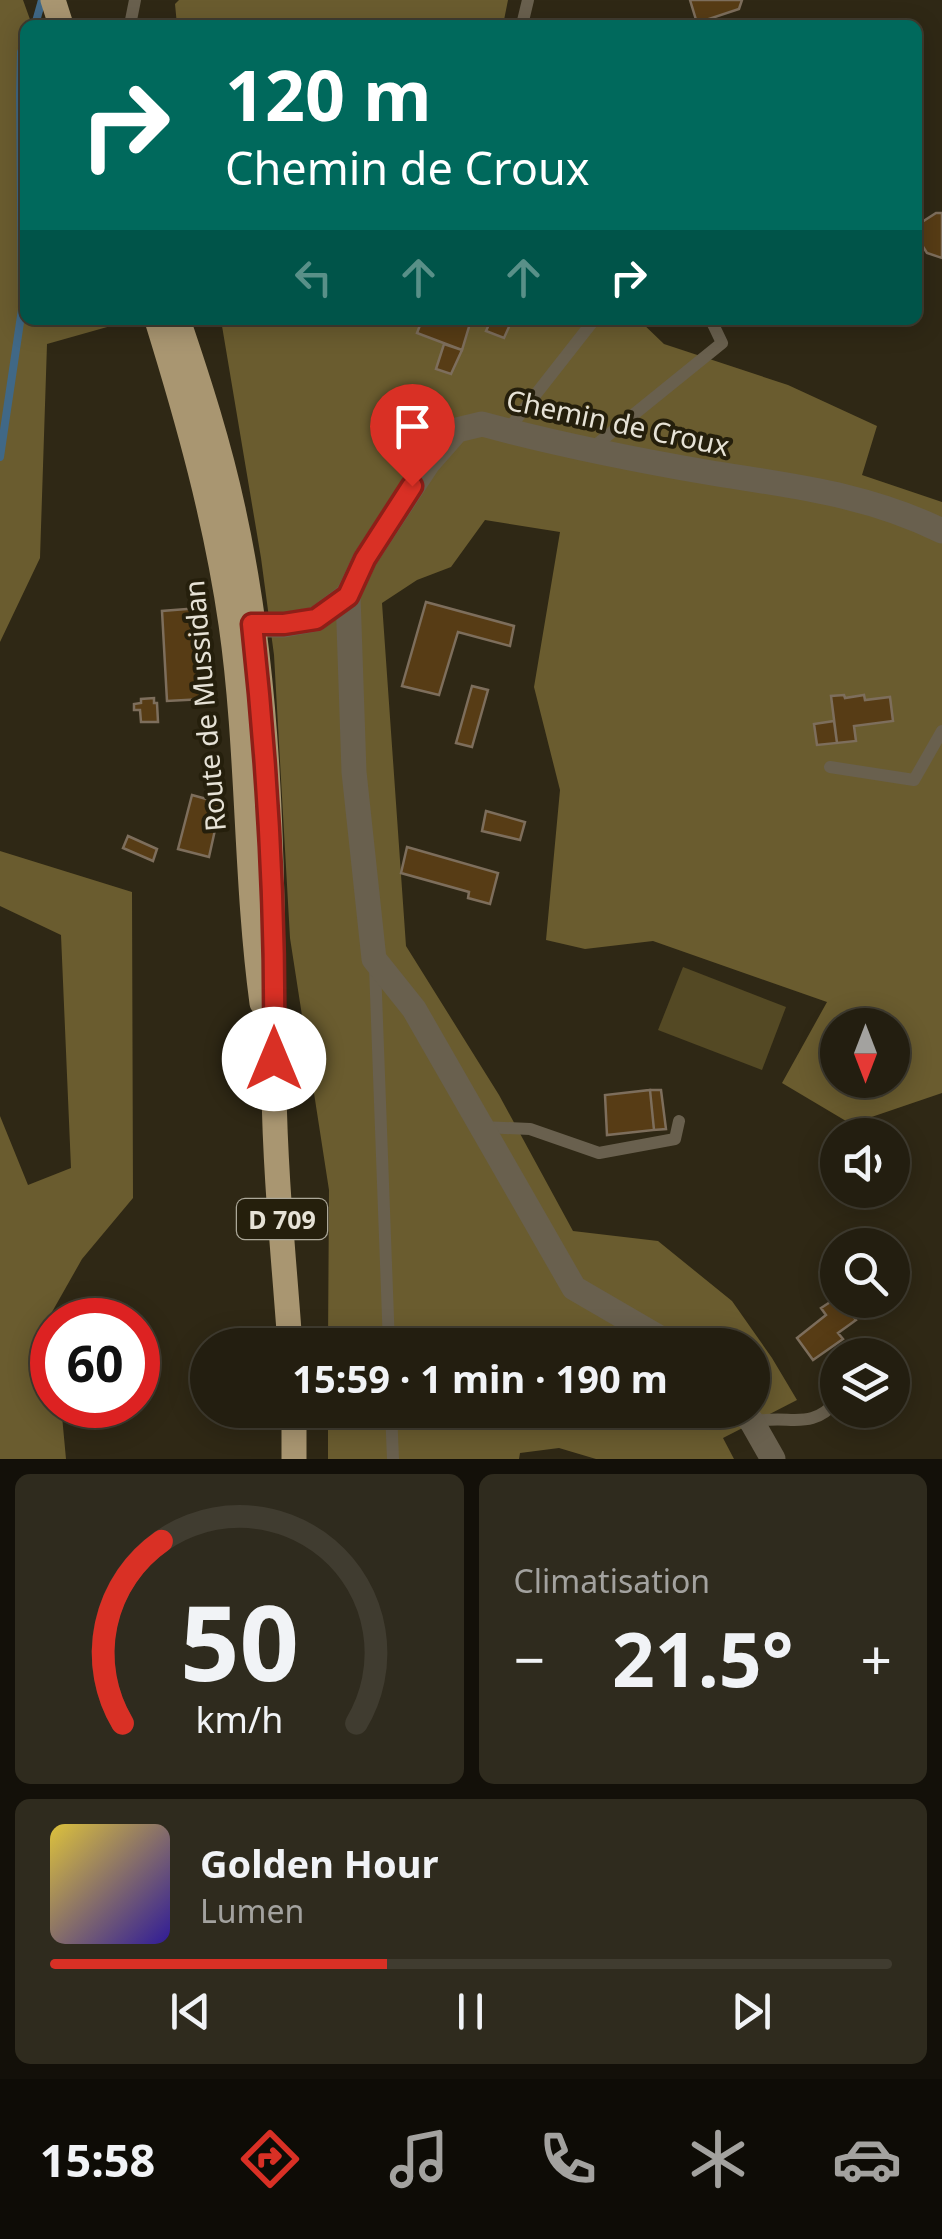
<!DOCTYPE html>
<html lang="fr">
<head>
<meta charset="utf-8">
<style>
  body { margin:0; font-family:"Noto Sans",sans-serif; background:#2f2b1e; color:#f1f3f6; height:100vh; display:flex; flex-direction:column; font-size:38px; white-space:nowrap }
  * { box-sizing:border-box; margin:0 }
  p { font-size:32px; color:#a3a29f }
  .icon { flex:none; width:55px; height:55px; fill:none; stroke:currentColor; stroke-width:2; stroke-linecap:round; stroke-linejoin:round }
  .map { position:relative; height:1459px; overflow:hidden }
  .sheet { display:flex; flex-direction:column; gap:15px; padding:15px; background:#131009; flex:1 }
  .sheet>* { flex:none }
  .hud { position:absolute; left:20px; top:20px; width:902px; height:305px; border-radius:15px; box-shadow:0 5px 25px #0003,0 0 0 2px #403c30; background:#00695c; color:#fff; overflow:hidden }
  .needle { width:65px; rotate:180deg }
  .fabs { position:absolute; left:820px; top:1008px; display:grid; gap:20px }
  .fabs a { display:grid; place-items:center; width:90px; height:90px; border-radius:50%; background:#231e10; box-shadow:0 5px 25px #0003,0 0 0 2px #403c30; font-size:50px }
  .speed { position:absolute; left:30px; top:1298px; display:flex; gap:20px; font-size:50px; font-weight:700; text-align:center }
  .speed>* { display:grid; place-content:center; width:130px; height:130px; border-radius:50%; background:#231e10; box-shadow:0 5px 25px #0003,0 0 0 2px #403c30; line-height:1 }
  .speed .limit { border:15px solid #d22; background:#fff; color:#111 }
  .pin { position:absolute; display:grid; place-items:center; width:85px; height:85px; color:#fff; margin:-102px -42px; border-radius:50% 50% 50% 0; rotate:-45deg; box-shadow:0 0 10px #0007 }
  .pin .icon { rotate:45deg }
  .me { position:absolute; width:110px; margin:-55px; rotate:0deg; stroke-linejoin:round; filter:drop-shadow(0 0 8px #0008) }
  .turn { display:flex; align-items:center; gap:35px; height:210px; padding:0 40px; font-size:45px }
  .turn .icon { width:130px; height:130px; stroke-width:2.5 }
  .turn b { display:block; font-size:70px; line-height:85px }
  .lanes { display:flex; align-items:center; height:95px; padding:0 40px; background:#0003; justify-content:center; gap:50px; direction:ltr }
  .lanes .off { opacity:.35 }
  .big { font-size:75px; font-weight:700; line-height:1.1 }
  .sheet .card { flex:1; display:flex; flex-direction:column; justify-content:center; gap:15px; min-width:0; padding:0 35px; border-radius:15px; background:#2f2b1e }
  .sheet .dial { align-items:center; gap:0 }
  .dial svg { height:260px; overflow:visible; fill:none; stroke:#403c30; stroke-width:7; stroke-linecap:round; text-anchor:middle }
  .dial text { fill:#f1f3f6; stroke:none }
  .song { display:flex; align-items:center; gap:30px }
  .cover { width:120px; height:120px; border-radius:15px; background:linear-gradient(135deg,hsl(50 70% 55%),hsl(250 70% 35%)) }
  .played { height:10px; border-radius:5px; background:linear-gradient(90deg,#d93025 40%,#403c30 40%) }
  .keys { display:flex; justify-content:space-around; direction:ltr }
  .heat { display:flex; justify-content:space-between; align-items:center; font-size:55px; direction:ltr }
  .sheet .tiles { flex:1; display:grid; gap:15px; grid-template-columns:1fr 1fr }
  .card:last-child { grid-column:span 2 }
  .trip { position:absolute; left:190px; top:1328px; width:580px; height:100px; border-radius:50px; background:#231e10; box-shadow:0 5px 25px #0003,0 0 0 2px #403c30; font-weight:700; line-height:100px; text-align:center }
  .tab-bar { display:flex; height:160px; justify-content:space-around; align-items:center; background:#0e0c06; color:#a3a29f }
  .tab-bar .icon { width:70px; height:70px }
  .tab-bar .current { color:#d93025 }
  .tab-bar b { font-size:45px; color:#f1f3f6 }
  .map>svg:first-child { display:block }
</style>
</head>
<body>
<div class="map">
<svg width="942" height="1459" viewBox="0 0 942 1459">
  <rect width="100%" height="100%" fill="#2f2815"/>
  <path fill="#544924" d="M 683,967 L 786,1007 L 762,1070 L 658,1030 Z"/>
  <path fill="#6a5c2f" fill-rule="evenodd" d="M 0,0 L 23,0 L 32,25 L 25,25 L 25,320 L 132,320 L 47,344 L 40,558 L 0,642 Z
    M 179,0 L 508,0 L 503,25 L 177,25 L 175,4 Z
    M 221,320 L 639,320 L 664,344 L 788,385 L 877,426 L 862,475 L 942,502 L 942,1093 L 851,1124 L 782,1083 L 827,1002 L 653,941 L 585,949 L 546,940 L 560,790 L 534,687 L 560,532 L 485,520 L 451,567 L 417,580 L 382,603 L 406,946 L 499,1095 L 573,1231 L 658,1241 L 732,1301 L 772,1358 L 797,1400 L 723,1438 L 734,1459 L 596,1459 L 559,1448 L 520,1453 L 519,1459 L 328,1459 L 328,1410 L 752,1410 L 752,1345 L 328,1345 L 329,1190 L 290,938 L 274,655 L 261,558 ZM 838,1025 L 892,1025 L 892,1080 L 838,1080 Z
    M 0,851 L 132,892 L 133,1198 L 82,1259 L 52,1312 L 52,1405 L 61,1405 L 66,1459 L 0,1459 L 0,1116 L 28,1185 L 71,1168 L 61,935 L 0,906 Z"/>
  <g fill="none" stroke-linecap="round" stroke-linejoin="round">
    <path stroke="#406886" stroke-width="8" d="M 35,25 L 42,0
      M 0,457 L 22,309 L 20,94 L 21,52 L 25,44"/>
  </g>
  <path fill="#573c15" stroke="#7d6e5c" stroke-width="2.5" d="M 690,0 L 742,0 L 739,9 L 697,23 Z
    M 936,213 L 942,213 L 942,258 L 927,253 L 918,239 L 922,222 Z
    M 422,320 L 471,320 L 462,350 L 417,333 Z
    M 491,320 L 512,320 L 504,338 L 486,331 Z
    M 444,344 L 462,350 L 451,374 L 436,369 Z
    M 426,602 L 514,626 L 510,646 L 458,632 L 439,695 L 402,686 Z
    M 199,608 L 204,699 L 167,701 L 162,611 Z
    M 472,686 L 488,690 L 472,747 L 456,743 Z
    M 844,695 L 845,698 L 864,695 L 865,700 L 890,697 L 893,721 L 854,726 L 856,741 L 837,743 L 831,696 Z
    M 154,698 L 154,703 L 157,703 L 158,722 L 141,722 L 140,710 L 134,710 L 134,704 L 141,703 L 141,699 Z
    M 834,721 L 837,743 L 817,745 L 814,724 Z
    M 192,795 L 221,803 L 209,857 L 178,849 Z
    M 486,811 L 525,822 L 520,840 L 482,831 Z
    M 128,836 L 157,849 L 153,861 L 123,848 Z
    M 407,847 L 498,873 L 490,904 L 468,898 L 469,892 L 401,873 Z
    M 650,1090 L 661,1090 L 666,1129 L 654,1130 Z
    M 650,1090 L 654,1130 L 607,1135 L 605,1095 Z
    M 838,1297 L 856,1320 L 838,1333 L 843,1339 L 813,1360 L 797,1338 L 826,1315 L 821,1308 Z"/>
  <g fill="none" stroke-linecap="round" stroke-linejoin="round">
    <path stroke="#69604e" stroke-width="12" d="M 130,25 L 135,0
      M 522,25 L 528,0
      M 507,431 L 594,320
      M 591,449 L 722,343 L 711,320
      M 830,767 L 914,780 L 942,731
      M 375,967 L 389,1345
      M 482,1127 L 530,1129 L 599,1153 L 675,1139 L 679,1121
      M 854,1348 L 857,1355
      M 391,1410 L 393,1459
      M 752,1422 C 790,1413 809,1433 838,1400"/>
    <path stroke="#69604e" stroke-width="25" d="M 348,595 L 354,772 L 374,959 L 414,1009 L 574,1288 L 672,1345
      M 235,625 L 284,625 L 316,619 L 348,595 L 365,559 L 428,463 L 457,430 L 482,424 C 556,444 631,459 706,472 C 790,486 865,493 942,531
      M 741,1410 L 752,1422 L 773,1459"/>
    <path stroke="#a99671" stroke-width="25" d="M 53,0 L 61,25
      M 157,320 C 188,420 216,520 231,624 C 249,749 245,877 262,1003
      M 178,320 C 199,382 219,444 233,509 C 275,699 272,895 274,1088 C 275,1174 284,1260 290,1345
      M 294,1410 L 294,1459"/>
  </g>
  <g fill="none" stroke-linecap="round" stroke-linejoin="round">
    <defs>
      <path id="route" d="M 274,1059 C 276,912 268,771 252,624 L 284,624 L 316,619 L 348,596 L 365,559 L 412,486"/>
    </defs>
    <use href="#route" stroke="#8d1f18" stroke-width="25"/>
    <use href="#route" stroke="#d93025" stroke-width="18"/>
  </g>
  <g text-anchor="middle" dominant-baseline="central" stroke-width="8" stroke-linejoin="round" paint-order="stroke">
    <rect fill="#251f0c" stroke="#aca899" stroke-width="2.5" x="237" y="1199" width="90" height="40" rx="8"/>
    <g font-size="25" font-weight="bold" fill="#e6e2d6">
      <text x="282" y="1219">D 709</text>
    </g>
    <g font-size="28" fill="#e6e2d6" stroke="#251f0c">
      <text transform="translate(618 422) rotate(12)">Chemin de Croux</text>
      <text transform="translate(204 706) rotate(-95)">Route de Mussidan</text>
    </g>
  </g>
</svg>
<div class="fabs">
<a><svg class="needle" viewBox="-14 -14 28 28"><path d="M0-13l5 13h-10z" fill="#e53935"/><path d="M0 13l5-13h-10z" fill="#a3a29f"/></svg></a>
<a><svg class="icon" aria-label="sound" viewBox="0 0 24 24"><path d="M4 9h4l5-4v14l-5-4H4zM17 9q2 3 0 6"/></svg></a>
<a><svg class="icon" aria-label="search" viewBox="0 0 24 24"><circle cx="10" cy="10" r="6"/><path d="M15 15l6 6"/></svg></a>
<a><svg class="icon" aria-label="layers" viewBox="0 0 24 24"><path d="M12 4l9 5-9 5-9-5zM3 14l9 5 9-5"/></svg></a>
</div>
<div class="speed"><div class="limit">60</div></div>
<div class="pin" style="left:412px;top:486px;background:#d93025"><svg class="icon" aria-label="arrive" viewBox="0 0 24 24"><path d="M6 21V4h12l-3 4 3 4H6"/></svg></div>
<svg class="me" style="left:274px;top:1059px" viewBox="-20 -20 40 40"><circle r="19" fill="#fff"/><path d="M0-13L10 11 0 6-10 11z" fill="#d93025"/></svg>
<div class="trip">15:59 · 1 min · 190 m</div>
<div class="hud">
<div class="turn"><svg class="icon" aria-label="right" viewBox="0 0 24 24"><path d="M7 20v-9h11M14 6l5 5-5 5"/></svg><div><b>120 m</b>Chemin de Croux</div></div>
<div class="lanes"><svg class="icon off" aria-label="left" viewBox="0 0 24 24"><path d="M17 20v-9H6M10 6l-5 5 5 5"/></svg><svg class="icon off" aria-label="ahead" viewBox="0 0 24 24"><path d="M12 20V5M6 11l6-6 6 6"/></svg><svg class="icon off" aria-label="ahead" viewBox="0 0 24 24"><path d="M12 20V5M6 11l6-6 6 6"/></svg><svg class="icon" aria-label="right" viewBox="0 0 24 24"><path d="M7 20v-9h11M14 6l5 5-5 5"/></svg></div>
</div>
</div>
<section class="sheet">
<div class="tiles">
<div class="card dial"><svg viewBox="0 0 100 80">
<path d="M14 69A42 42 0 1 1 86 69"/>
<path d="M14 69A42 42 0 0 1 26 13" stroke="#d93025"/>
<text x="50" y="56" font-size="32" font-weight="700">50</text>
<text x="50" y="72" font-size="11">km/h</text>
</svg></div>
<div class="card"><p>Climatisation</p>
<div class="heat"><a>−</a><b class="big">21.5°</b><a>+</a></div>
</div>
<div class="card">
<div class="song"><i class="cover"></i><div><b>Golden Hour</b><p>Lumen</p></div></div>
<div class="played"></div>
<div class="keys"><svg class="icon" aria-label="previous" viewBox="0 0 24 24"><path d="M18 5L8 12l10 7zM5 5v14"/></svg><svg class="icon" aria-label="pause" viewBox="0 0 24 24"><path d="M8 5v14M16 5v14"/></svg><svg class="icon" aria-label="next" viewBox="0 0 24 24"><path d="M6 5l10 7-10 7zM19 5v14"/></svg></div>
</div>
</div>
</section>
<nav class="tab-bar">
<b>15:58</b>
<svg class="icon current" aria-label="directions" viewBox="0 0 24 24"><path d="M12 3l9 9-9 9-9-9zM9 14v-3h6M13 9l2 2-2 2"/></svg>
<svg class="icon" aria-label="music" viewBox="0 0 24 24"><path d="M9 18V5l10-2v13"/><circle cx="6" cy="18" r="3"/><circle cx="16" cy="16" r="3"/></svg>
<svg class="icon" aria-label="phone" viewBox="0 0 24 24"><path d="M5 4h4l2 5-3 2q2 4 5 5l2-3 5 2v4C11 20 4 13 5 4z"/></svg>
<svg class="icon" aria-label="climate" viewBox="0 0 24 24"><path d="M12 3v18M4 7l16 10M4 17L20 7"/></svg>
<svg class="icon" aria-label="car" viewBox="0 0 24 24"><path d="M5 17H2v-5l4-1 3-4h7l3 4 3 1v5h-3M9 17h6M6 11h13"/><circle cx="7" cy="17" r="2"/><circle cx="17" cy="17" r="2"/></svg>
</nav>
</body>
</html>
